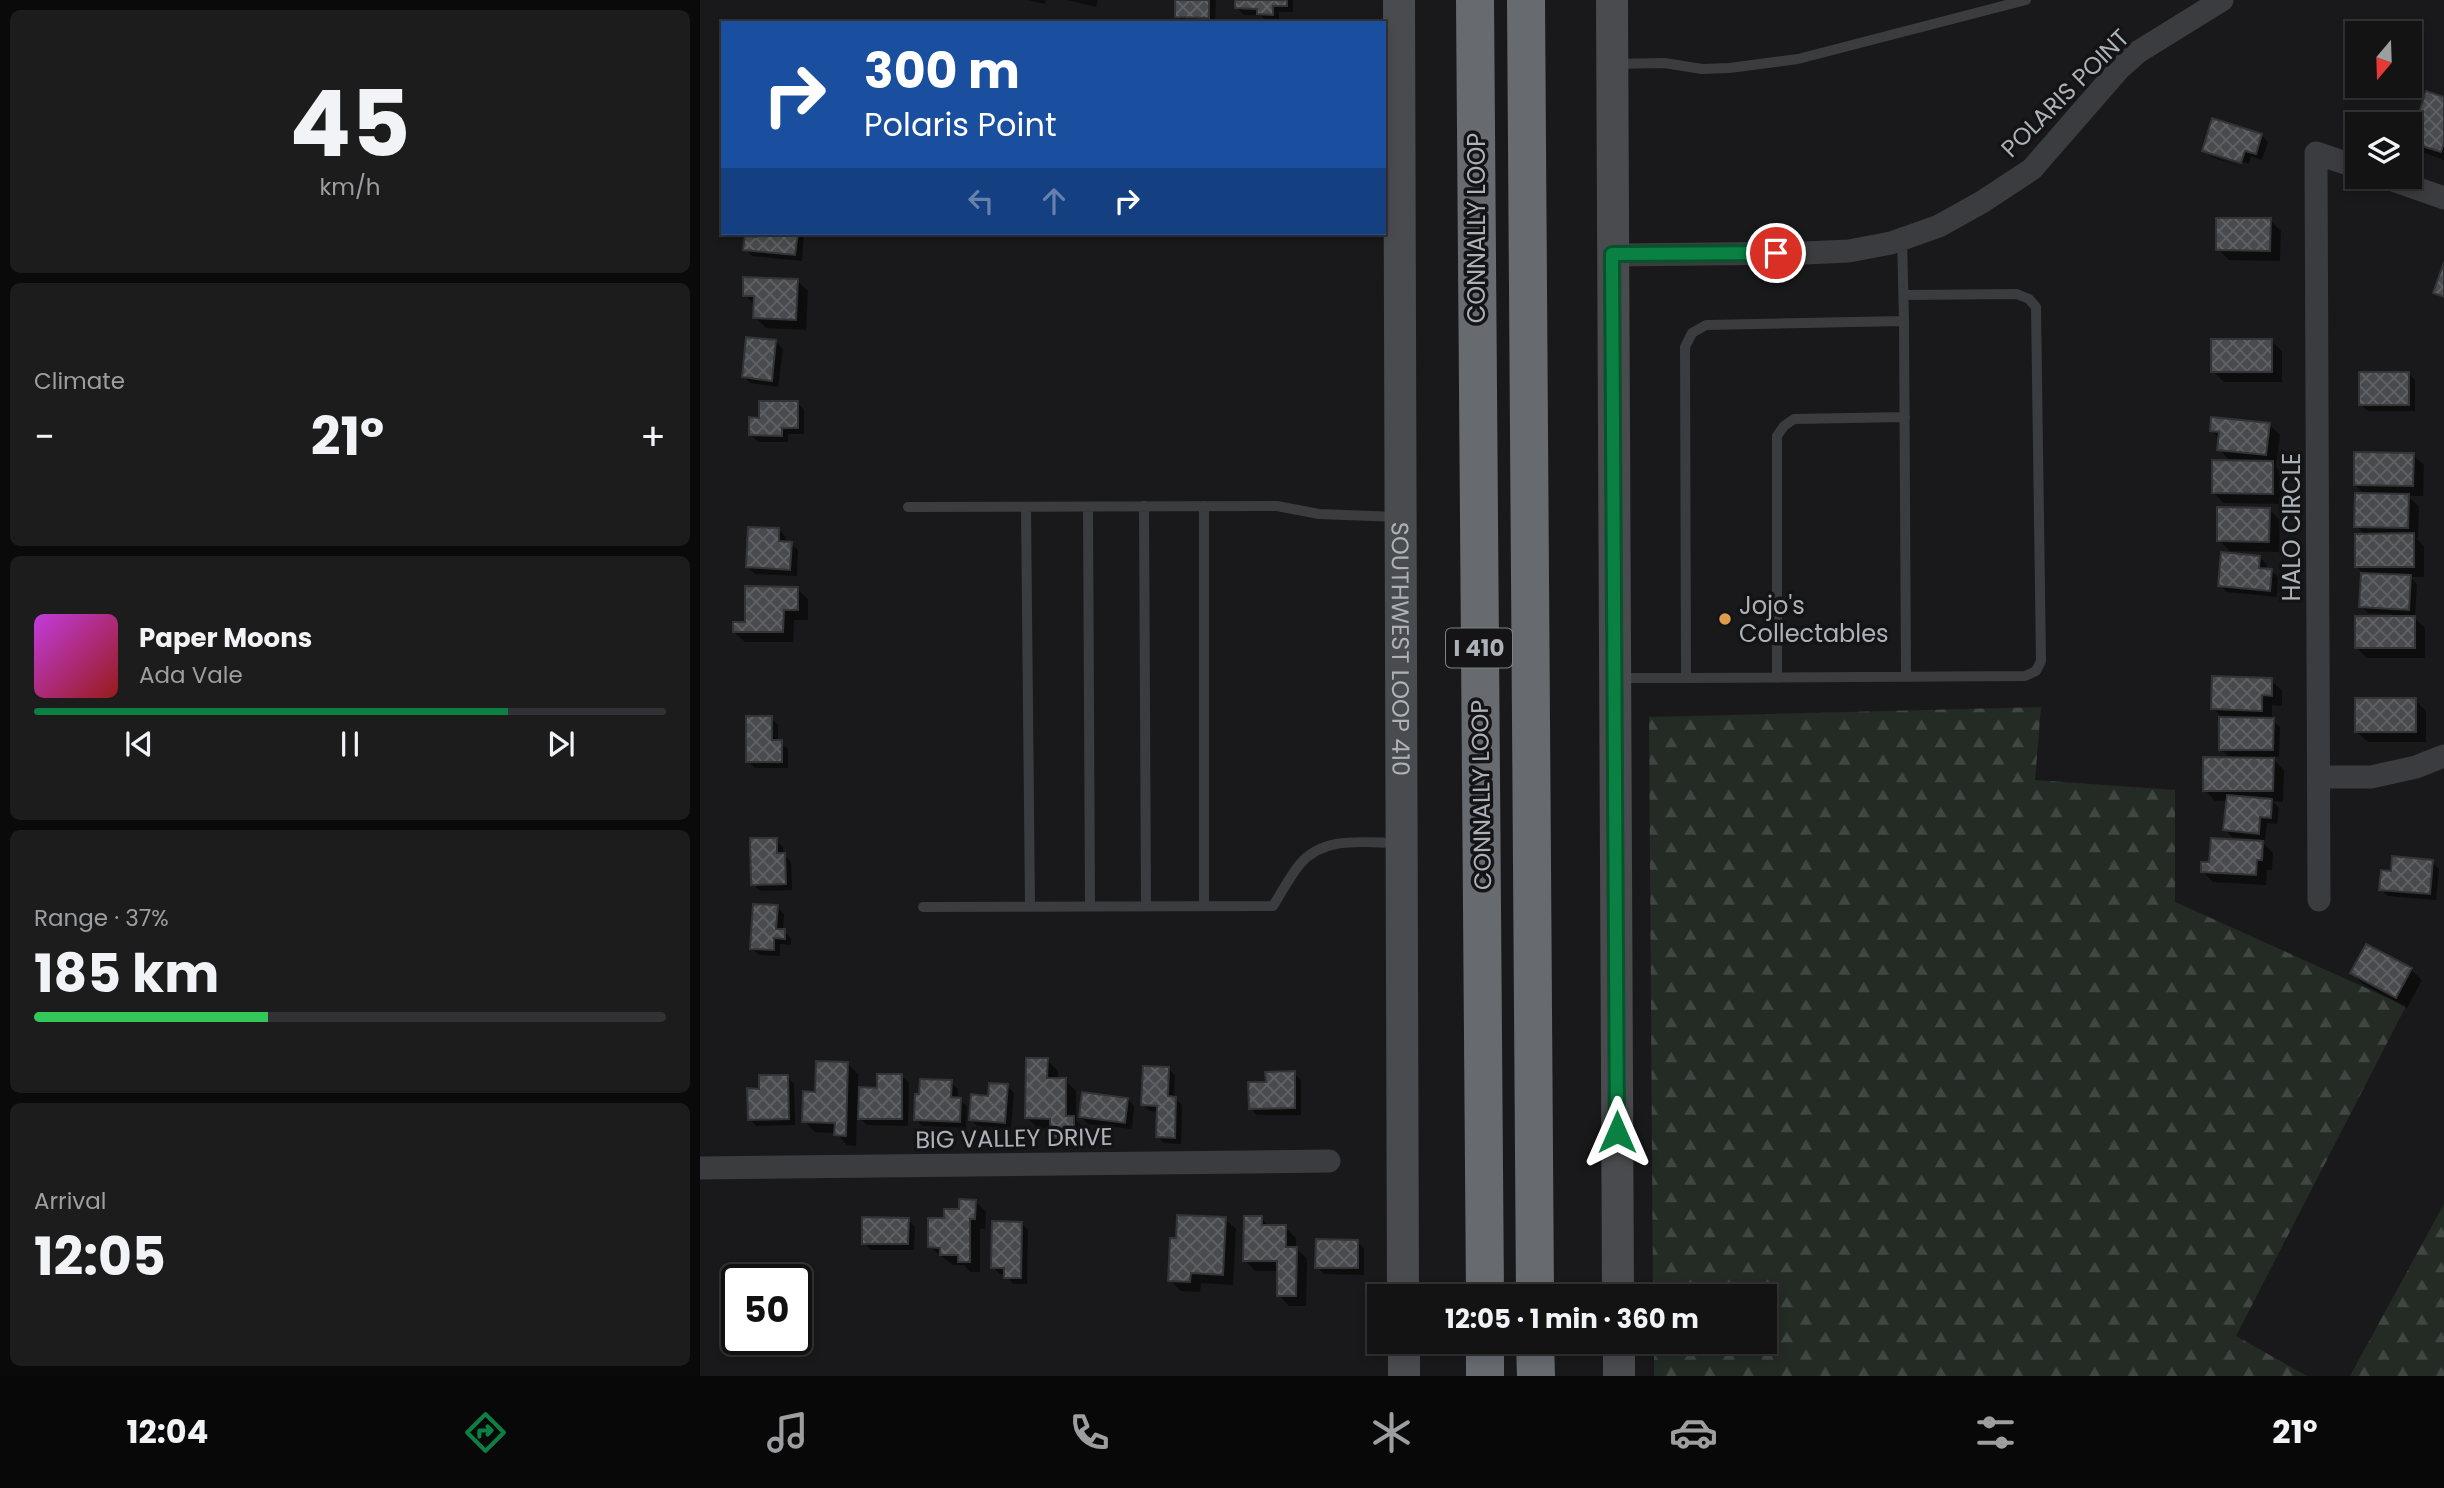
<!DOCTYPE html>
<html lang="en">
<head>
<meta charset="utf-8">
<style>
  body { margin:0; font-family:Poppins,sans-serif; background:#1c1c1d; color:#f1f3f6; height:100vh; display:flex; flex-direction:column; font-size:26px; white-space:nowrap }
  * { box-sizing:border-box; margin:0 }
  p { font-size:23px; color:#9d9ea0 }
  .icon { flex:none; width:38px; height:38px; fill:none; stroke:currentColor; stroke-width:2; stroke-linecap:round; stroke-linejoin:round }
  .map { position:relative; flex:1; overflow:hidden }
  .panel { display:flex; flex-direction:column; gap:10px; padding:10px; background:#0a0a0b; width:700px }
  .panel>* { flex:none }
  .guide { position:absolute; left:21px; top:21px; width:665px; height:214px; border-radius:0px; box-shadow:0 4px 10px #0003,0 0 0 2px #323234; background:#1a4fa0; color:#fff; overflow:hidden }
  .needle { width:46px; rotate:199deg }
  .tools { position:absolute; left:1645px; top:21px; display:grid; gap:14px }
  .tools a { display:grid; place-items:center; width:77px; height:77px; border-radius:0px; background:#131314; box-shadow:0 4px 10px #0003,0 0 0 2px #323234; font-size:35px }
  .speed { position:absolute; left:21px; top:1264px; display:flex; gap:14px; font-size:35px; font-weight:700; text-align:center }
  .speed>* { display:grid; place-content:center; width:91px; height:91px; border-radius:50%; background:#131314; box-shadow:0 4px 10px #0003,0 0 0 2px #323234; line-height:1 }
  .speed .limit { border:4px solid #111; border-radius:10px; background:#fff; color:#111 }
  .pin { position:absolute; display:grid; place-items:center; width:60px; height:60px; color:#fff; margin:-30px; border:4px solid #fff; border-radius:50%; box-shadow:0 2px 7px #0007 }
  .me { position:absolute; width:77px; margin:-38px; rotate:0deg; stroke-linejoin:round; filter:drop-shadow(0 0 5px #0008) }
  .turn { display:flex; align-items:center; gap:24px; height:147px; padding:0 28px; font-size:32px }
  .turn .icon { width:91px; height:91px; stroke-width:2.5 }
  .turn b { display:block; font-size:49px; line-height:60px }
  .lanes { display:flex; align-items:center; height:66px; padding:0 28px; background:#0003; justify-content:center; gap:35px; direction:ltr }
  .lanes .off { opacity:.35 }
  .big { font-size:52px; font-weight:700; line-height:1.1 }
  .panel .tile { flex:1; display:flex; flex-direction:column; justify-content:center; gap:10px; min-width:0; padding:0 24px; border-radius:10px; background:#1c1c1d }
  .panel .dial { align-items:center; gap:0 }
  .dial b { font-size:91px; line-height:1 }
  .song { display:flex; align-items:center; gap:21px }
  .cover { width:84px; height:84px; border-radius:10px; background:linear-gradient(135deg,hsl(290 70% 55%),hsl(0 70% 35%)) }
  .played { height:7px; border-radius:4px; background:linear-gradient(90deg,#0b8043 75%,#323234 75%) }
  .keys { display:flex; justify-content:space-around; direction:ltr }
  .heat { display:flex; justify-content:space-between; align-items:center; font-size:38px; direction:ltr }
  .charge { height:10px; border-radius:5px; background:linear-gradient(90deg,#34c759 37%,#323234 0) }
  .trip { position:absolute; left:667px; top:1284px; width:410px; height:70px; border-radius:0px; background:#131314; box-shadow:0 4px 10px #0003,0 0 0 2px #323234; font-weight:700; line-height:70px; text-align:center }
  .dock { display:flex; height:112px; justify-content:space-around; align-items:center; background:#080808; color:#9d9ea0 }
  .dock .icon { width:49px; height:49px }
  .dock .current { color:#0b8043 }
  .dock b { font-size:32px; color:#f1f3f6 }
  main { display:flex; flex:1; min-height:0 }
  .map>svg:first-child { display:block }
</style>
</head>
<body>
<main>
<section class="panel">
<div class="tile dial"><b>45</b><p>km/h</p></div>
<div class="tile"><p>Climate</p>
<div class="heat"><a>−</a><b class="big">21°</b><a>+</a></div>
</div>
<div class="tile">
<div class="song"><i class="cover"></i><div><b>Paper Moons</b><p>Ada Vale</p></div></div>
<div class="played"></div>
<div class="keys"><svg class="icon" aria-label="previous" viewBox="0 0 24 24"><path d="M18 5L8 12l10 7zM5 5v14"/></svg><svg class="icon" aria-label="pause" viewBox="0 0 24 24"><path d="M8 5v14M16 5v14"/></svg><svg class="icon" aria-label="next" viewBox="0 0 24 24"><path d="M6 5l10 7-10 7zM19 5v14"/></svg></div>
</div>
<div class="tile"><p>Range · 37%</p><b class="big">185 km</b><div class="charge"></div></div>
<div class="tile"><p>Arrival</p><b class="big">12:05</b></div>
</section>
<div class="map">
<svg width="1744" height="1376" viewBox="0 0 1744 1376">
  <defs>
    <pattern id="forest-firs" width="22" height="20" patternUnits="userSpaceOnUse" patternTransform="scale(1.75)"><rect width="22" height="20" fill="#232b24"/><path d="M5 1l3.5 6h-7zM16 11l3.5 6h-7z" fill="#404742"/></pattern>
    <pattern id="building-cross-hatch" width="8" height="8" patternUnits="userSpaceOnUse" patternTransform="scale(1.75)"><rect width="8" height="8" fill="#484a4d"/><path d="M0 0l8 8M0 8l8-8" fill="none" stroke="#606265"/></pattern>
  </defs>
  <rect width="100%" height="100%" fill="#19191b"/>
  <path fill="url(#forest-firs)" d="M 1341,707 L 1335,780 L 1475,790 L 1475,902 L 1706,1006 L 1536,1336 L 1607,1376 L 954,1376 L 954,1342 L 1064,1342 L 1064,1297 L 953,1297 L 949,717 Z
    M 1744,1204 L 1744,1376 L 1650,1376 Z"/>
  <path fill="#0007" d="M 328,0 L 346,0 L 345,4 Z
    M 367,0 L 398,0 L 396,7 Z
    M 477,0 L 516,0 L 515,23 L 484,23 L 477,16 Z
    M 537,0 L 593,0 L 593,12 L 579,12 L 579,21 L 566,20 L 561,15 L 544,15 L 537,8 Z
    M 1727,93 L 1744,99 L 1744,160 L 1722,152 L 1712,142 Z
    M 1561,135 L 1568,142 L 1562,160 L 1551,156 L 1549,164 L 1509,151 L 1509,155 L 1547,169 L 1511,157 L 1504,150 Z
    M 1570,220 L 1581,231 L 1580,261 L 1529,260 L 1518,249 Z
    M 60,233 L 104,233 L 102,261 L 52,256 L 45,249 L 59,239 Z
    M 97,281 L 108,291 L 106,330 L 66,328 L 55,317 L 56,306 L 45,295 Z
    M 1571,341 L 1582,351 L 1582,382 L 1524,382 L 1513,371 Z
    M 76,342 L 83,349 L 78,387 L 50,383 L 43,376 Z
    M 1708,373 L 1715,380 L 1715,411 L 1668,411 L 1661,405 Z
    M 98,403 L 104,410 L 104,434 L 88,434 L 88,442 L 58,442 L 51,435 L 61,419 Z
    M 1569,424 L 1580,435 L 1576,467 L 1583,474 L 1583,504 L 1524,503 L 1513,492 L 1531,462 L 1519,449 L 1520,439 L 1511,430 Z
    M 1713,455 L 1724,465 L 1723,496 L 1708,496 L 1719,507 L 1718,538 L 1715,537 L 1724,546 L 1724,577 L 1710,577 L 1717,584 L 1715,616 L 1712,616 L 1725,628 L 1725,658 L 1667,658 L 1657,648 L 1692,617 L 1692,614 L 1668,613 L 1661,606 L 1663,573 L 1657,567 L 1666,535 L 1656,526 L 1666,495 L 1655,485 Z
    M 1569,509 L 1580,520 L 1579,552 L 1530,551 L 1519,540 Z
    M 79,530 L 86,537 L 85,543 L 91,544 L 98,550 L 97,576 L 55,574 L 48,567 Z
    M 1560,558 L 1567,564 L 1566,570 L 1571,570 L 1578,577 L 1577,597 L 1527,592 L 1520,585 Z
    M 97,589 L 108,599 L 108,620 L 94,620 L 93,642 L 45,642 L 34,632 Z
    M 1571,680 L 1582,691 L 1582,706 L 1572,705 L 1572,720 L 1580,727 L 1579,757 L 1570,756 L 1584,770 L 1583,802 L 1572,801 L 1579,808 L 1577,824 L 1567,823 L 1565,840 L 1532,837 L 1525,830 L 1528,801 L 1515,801 L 1505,790 L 1531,759 L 1521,749 L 1524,719 L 1513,708 Z
    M 1715,700 L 1726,711 L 1726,742 L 1668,742 L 1657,732 Z
    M 71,718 L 78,725 L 78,742 L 88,749 L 88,768 L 55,768 L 48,761 Z
    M 76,840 L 83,847 L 83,854 L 91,862 L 92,890 L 60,891 L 53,884 Z
    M 1562,842 L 1573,853 L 1572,870 L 1567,870 L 1566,885 L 1513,882 L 1502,871 L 1511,864 Z
    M 1732,862 L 1739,869 L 1736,900 L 1688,896 L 1681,889 L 1692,873 Z
    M 77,907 L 84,914 L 83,931 L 91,938 L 91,945 L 80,944 L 80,956 L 59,955 L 52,948 Z
    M 1667,946 L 1711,970 L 1722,980 L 1707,1008 L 1663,984 L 1652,973 Z
    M 347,1060 L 358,1071 L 358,1080 L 365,1080 L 376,1091 L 376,1120 L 384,1128 L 384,1148 L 363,1148 L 352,1137 L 352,1129 L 338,1128 L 327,1118 Z
    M 148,1064 L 158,1074 L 158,1089 L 179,1090 L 202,1076 L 209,1083 L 208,1126 L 167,1125 L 157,1115 L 156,1146 L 147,1145 L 136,1133 L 115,1132 L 104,1121 L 117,1094 Z
    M 468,1068 L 475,1075 L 474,1098 L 482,1105 L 481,1144 L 464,1143 L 457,1136 L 458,1112 L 450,1111 L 443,1105 Z
    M 594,1073 L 601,1080 L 601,1115 L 557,1115 L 550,1108 L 567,1084 Z
    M 87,1077 L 94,1084 L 95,1125 L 56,1126 L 50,1119 L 60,1090 Z
    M 251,1082 L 258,1089 L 258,1099 L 267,1106 L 266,1128 L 222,1126 L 216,1119 Z
    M 307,1086 L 314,1093 L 311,1129 L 277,1126 L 270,1119 Z
    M 428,1099 L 434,1106 L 432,1129 L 388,1124 L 381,1117 Z
    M 275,1201 L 286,1212 L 285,1229 L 280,1229 L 280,1272 L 270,1272 L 264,1265 L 253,1265 L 230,1247 L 246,1220 Z
    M 561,1218 L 570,1227 L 585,1227 L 596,1238 L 596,1248 L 607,1259 L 606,1306 L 589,1306 L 579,1295 L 579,1271 L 555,1271 L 545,1260 Z
    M 525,1219 L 536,1229 L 533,1285 L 501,1283 L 500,1292 L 481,1291 L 470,1280 L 478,1240 Z
    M 208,1220 L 215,1227 L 214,1250 L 171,1250 L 164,1243 Z
    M 321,1223 L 328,1230 L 327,1284 L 313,1284 L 306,1274 L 300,1274 L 293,1267 Z
    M 658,1242 L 664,1249 L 664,1275 L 624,1274 L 617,1267 Z"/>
  <path fill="url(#building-cross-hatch)" stroke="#333437" stroke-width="2" d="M 475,0 L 509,0 L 509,18 L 475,17 Z
    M 535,0 L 587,0 L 587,6 L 573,6 L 573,15 L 557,14 L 557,9 L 535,8 Z
    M 1726,91 L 1744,97 L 1744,143 L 1741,152 L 1710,142 Z
    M 1512,118 L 1562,134 L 1556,154 L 1545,151 L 1541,163 L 1502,151 Z
    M 1516,218 L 1571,218 L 1570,251 L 1516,250 Z
    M 58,233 L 98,233 L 95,255 L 43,250 L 45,236 L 57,237 Z
    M 1744,262 L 1744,297 L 1733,293 Z
    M 43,277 L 98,279 L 96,320 L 53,318 L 54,296 L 43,296 Z
    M 46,337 L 76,340 L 72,381 L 42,377 Z
    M 1511,339 L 1572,339 L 1572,372 L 1511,372 Z
    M 1659,372 L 1709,372 L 1709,405 L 1659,405 Z
    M 59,401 L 98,401 L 98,428 L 82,428 L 82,436 L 49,435 L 49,417 L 59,418 Z
    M 1511,417 L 1570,423 L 1566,455 L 1517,450 L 1519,432 L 1510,431 Z
    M 1654,452 L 1714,453 L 1713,486 L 1654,485 Z
    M 1512,460 L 1573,461 L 1573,494 L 1512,493 Z
    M 1655,493 L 1709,494 L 1708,528 L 1654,527 Z
    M 1517,507 L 1570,508 L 1569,542 L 1517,541 Z
    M 48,527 L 79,528 L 79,541 L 92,542 L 90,570 L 46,567 Z
    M 1714,533 L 1714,567 L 1655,567 L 1655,534 Z
    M 1521,552 L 1560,556 L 1559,568 L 1572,569 L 1570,591 L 1518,586 Z
    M 1661,573 L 1711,575 L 1709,610 L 1659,607 Z
    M 45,586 L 98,587 L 98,610 L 84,610 L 83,632 L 33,632 L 33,622 L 45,622 Z
    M 1655,616 L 1715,616 L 1715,648 L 1655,648 Z
    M 1512,676 L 1572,678 L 1572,696 L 1562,695 L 1562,711 L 1511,709 Z
    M 1655,698 L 1716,698 L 1716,732 L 1655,732 Z
    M 46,716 L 72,716 L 72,740 L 82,740 L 82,762 L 46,762 Z
    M 1519,717 L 1574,718 L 1573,750 L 1519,750 Z
    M 1503,757 L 1574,758 L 1573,791 L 1503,791 Z
    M 1527,795 L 1572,799 L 1571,818 L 1560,817 L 1559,834 L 1523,830 Z
    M 50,838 L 77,838 L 77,853 L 85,853 L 86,884 L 51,885 Z
    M 1511,838 L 1563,841 L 1562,860 L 1557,860 L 1556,875 L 1501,872 L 1501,862 L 1509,862 Z
    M 1692,856 L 1733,860 L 1730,894 L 1679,890 L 1681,870 L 1691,871 Z
    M 53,904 L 78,905 L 76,929 L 85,929 L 85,939 L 74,938 L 74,950 L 50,949 Z
    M 1666,944 L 1712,968 L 1696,998 L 1650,973 Z
    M 326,1058 L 348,1058 L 347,1078 L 366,1078 L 366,1116 L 374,1116 L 374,1138 L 350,1138 L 350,1119 L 325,1118 Z
    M 116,1061 L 148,1062 L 146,1136 L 134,1135 L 135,1123 L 102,1122 L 103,1091 L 115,1092 Z
    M 443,1066 L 469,1067 L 468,1096 L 476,1097 L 475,1138 L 456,1137 L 457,1106 L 441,1105 Z
    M 595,1071 L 595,1108 L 549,1109 L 548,1082 L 566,1082 L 565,1072 Z
    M 177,1074 L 202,1074 L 202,1119 L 158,1119 L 159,1087 L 177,1088 Z
    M 59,1075 L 88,1075 L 89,1119 L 48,1120 L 47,1088 L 59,1089 Z
    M 220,1079 L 252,1080 L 251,1097 L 261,1098 L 260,1122 L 214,1120 L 215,1094 L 219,1094 Z
    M 289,1083 L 308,1084 L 305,1123 L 269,1120 L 271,1094 L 288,1096 Z
    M 382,1092 L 428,1098 L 425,1123 L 379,1117 Z
    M 259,1199 L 276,1200 L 275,1219 L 270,1219 L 270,1262 L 258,1262 L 258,1255 L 240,1255 L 240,1248 L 228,1247 L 228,1218 L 244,1218 L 244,1209 L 259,1209 Z
    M 477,1215 L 526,1217 L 523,1275 L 491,1273 L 490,1282 L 468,1281 L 470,1238 L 476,1238 Z
    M 544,1216 L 562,1216 L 562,1225 L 586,1225 L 586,1247 L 597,1247 L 596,1296 L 577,1296 L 577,1261 L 543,1261 Z
    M 162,1217 L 209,1218 L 208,1244 L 162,1244 Z
    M 292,1221 L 322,1222 L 321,1278 L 304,1278 L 304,1268 L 291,1268 Z
    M 616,1239 L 658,1240 L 658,1268 L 615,1268 Z"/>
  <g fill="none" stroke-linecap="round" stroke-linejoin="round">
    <path stroke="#3b3c40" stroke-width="10" d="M 915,64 L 964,63 L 1002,69 L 1029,68 L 1098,59 L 1326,0
      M 1204,321 L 1206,677
      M 444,506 L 446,906
      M 504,506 L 504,906
      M 208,507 L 577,506 L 619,514 L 698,517
      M 326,507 L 330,907
      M 388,507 L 390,906
      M 918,678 L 986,678 L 985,347 L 992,333 L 1006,325 L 1204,321 L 1202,239
      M 986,678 L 1325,676 L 1336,671 L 1341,661 L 1336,307 L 1329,299 L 1317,294 L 1204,295
      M 1077,678 L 1077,436 L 1084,426 L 1094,419 L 1205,417
      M 223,907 L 573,906 C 582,892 590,876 600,864 C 624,835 665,843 699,843"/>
    <path stroke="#3b3c40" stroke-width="23" d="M 1684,177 L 1744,198
      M 912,255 L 1104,253 L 1149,251 L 1191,243 L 1239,226 L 1282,202 L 1332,169 L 1419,69 L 1438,52 L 1522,0
      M 1619,777 L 1671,777 L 1716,767 L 1744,756
      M 1619,900 L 1616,153 L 1657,167
      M 0,1168 L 629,1161"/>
    <g stroke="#494b4f" stroke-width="32">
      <path id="s1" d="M 699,0 L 703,1297"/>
      <path d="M 912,0 L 918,1297"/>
      <path d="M 704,1342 L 704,1376"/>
      <path d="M 919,1342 L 919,1376"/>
    </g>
    <path stroke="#676b70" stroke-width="38" d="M 775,0 L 785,1297
      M 826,0 L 835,1297
      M 785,1342 L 785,1376
      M 835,1342 L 836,1376"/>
  </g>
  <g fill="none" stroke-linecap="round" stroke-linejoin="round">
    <defs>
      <path id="route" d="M 917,1132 L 912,254 L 1076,253"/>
    </defs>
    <use href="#route" stroke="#07532c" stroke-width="18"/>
    <use href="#route" stroke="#0b8043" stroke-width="12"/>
  </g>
  <circle fill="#e09b4c" stroke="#141416" stroke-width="2.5" cx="1025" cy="619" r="7"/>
  <g text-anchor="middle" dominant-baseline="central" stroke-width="7" stroke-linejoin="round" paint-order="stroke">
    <rect fill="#141416" stroke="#7f8388" stroke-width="2" x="746" y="628.5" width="66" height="39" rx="5"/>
    <g font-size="23" font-weight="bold" fill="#adb2b9">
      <text x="779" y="648">I 410</text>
    </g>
    <g font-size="24" fill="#adb2b9" stroke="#141416">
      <text transform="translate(1365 93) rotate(-45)">POLARIS POINT</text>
      <text transform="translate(776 228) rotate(-90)">CONNALLY LOOP</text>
      <text transform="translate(1591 527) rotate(-90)">HALO CIRCLE</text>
      <text stroke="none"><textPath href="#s1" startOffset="649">SOUTHWEST LOOP 410</textPath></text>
      <text transform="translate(781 795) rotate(-91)">CONNALLY LOOP</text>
      <text transform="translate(314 1138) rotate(-1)">BIG VALLEY DRIVE</text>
    </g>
    <g font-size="24" fill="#adb2b9" stroke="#141416" text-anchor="start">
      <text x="1039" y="605">Jojo's<tspan x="1039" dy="28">Collectables</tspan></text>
    </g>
  </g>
</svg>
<div class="tools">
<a><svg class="needle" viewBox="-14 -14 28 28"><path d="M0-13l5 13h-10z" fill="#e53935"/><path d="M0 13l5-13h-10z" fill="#9d9ea0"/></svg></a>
<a><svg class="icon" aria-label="layers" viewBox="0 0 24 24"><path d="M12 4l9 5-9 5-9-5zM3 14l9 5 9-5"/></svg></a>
</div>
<div class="speed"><div class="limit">50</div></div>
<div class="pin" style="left:1076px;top:253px;background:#d93025"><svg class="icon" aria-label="arrive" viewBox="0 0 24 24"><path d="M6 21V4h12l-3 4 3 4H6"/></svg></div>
<svg class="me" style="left:917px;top:1132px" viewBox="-20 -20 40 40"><path d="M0-17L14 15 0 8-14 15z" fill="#0b8043" stroke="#fff" stroke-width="4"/></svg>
<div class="trip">12:05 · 1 min · 360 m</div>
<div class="guide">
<div class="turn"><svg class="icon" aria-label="right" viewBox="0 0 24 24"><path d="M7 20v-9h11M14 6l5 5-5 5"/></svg><div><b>300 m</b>Polaris Point</div></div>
<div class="lanes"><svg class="icon off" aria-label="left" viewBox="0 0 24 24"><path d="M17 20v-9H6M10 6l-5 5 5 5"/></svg><svg class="icon off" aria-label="ahead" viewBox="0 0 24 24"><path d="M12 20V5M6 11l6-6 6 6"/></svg><svg class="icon" aria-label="right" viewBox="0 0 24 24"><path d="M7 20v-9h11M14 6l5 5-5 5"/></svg></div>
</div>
</div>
</main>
<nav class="dock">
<b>12:04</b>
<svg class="icon current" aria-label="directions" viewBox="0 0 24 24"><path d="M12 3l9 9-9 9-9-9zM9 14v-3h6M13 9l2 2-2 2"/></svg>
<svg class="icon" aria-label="music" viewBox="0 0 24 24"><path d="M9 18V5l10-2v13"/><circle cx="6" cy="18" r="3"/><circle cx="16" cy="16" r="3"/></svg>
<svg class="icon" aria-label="phone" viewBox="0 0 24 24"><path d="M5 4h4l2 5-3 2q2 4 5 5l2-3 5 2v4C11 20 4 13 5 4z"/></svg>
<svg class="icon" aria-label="climate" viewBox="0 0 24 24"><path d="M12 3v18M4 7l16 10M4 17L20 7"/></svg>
<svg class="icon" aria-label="car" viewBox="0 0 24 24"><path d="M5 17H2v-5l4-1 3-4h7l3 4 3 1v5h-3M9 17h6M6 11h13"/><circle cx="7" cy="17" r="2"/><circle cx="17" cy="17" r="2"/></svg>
<svg class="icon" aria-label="filters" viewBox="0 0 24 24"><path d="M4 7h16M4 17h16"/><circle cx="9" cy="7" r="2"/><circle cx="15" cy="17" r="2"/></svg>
<b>21°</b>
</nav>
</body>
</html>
